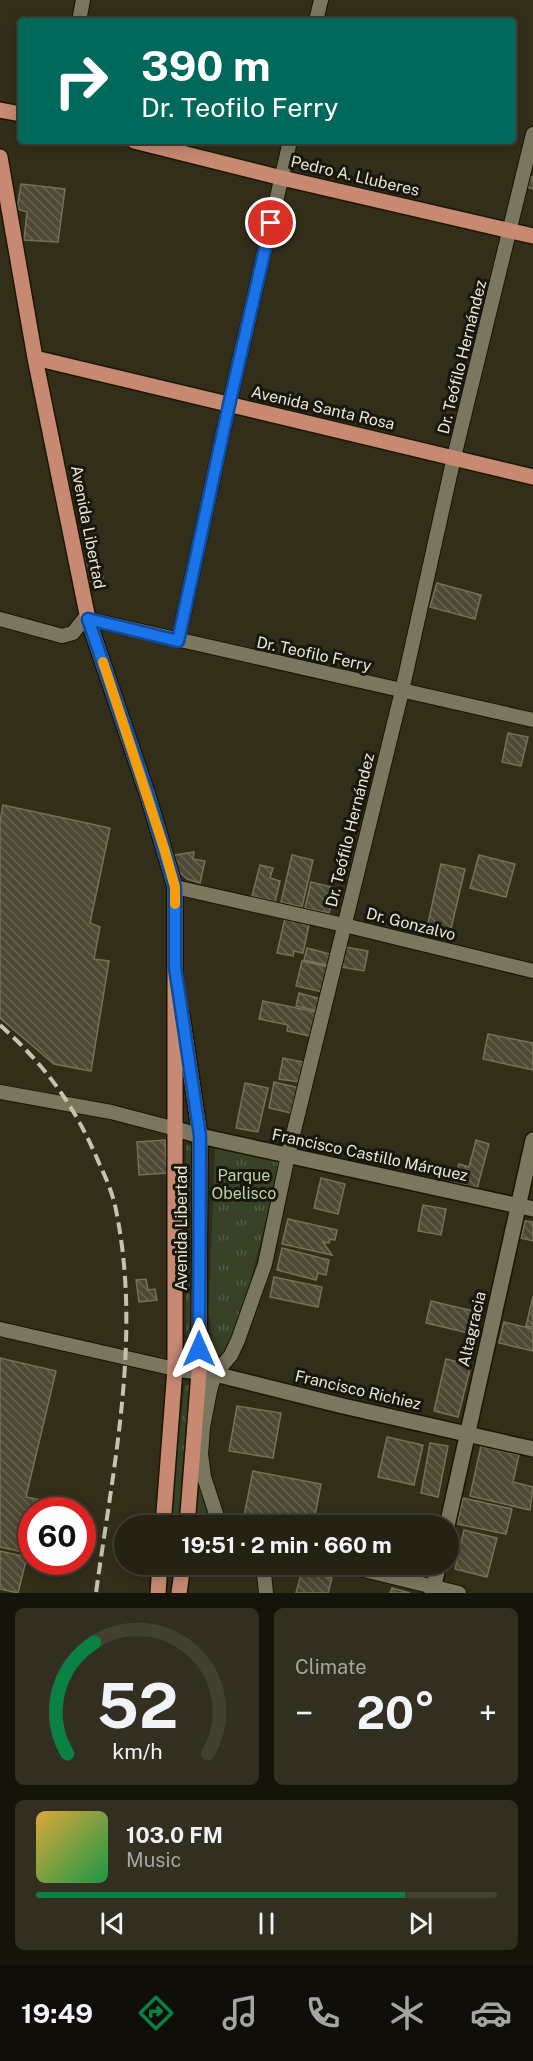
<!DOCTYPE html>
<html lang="en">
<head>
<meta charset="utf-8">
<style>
  body { margin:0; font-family:"Public Sans",sans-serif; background:#322f21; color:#f1f3f6; height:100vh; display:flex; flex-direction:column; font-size:22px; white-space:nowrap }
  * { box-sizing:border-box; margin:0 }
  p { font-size:20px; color:#a4a4a0 }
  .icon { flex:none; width:33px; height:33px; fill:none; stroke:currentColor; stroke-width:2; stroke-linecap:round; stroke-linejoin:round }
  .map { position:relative; height:1593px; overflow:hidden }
  .side { display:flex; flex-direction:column; gap:15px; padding:15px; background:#15130a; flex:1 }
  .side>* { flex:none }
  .banner { position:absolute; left:18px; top:18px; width:498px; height:126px; border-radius:6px; box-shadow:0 3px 15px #0003,0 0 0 2px #423f33; background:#00695c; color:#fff; overflow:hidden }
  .speed { position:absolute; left:18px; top:1497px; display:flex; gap:12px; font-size:30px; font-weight:700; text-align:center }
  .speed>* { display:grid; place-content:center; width:78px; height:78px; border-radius:50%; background:#262213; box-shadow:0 3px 15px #0003,0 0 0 2px #423f33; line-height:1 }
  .speed .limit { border:9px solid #d22; background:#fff; color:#111 }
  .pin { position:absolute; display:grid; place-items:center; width:51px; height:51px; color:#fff; margin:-26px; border:3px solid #fff; border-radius:50%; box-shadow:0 2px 6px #0007 }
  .me { position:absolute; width:66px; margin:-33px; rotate:0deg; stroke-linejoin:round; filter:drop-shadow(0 0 4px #0008) }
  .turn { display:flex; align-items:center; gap:21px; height:126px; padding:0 24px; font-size:27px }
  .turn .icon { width:78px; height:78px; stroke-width:2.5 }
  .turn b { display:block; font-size:42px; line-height:51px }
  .big { font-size:45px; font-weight:700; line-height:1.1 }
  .side .widget { flex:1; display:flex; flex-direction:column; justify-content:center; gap:9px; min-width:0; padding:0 21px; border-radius:9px; background:#322f21 }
  .side .dial { align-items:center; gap:0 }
  .dial svg { height:156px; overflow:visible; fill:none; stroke:#423f33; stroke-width:7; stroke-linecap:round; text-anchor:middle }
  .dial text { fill:#f1f3f6; stroke:none }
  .song { display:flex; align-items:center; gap:18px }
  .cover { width:72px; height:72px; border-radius:9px; background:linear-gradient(135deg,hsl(40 70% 55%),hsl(140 70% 35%)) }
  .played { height:6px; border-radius:3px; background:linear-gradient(90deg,#0b8043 80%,#423f33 80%) }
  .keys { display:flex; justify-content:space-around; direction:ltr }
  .heat { display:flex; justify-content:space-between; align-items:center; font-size:33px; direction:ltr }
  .side .tiles { flex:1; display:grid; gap:15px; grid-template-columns:1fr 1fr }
  .widget:last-child { grid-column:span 2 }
  .trip { position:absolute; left:114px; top:1515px; width:345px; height:60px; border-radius:30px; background:#262213; box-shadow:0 3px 15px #0003,0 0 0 2px #423f33; font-weight:700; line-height:60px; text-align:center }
  .menu { display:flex; height:96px; justify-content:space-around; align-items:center; background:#0f0e08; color:#a4a4a0 }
  .menu .icon { width:42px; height:42px }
  .menu .selected { color:#0b8043 }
  .menu b { font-size:27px; color:#f1f3f6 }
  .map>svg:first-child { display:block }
</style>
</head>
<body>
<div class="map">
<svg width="533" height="1593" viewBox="0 0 533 1593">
  <defs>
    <pattern id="park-tufts" width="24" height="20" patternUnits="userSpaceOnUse" patternTransform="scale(1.5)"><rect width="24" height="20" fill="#364127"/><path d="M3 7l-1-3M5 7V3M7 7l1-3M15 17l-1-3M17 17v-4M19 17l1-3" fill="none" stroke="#535c46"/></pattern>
    <pattern id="building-back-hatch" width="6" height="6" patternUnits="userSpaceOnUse" patternTransform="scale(1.5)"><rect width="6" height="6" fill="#4e4934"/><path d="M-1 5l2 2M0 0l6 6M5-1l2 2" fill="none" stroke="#686351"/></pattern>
  </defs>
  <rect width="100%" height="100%" fill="#322e19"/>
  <path fill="url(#park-tufts)" d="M 186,1145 L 203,1146 L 200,1335 L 186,1336 Z
    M 215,1147 L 281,1161 L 236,1338 L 225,1356 L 213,1353 L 209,1306 Z
    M 185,1385 L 200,1385 L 186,1519 L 168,1517 Z
    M 200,1478 L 218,1525 L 208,1525 L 194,1520 Z"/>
  <path fill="url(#building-back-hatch)" stroke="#747059" stroke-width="1.5" d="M 530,176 L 533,177 L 533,189 L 527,187 Z
    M 21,184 L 65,189 L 58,242 L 24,240 L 27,212 L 17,209 Z
    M 97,554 L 103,578 L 88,582 L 82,558 Z
    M 437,583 L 481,595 L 475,619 L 430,607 Z
    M 508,733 L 528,737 L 521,766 L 502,762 Z
    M 3,805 L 110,828 L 90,923 L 100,927 L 94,959 L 109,961 L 91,1071 L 54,1064 L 0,1018 L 0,821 Z
    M 194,852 L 193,859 L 205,861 L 200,883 L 187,879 L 174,867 L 175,855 Z
    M 292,855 L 313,860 L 302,907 L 281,902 Z
    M 479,855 L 515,864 L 506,897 L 470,888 Z
    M 441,864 L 465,869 L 450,933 L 427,928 Z
    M 260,865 L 273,868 L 270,878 L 280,881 L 275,902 L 252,896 Z
    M 311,882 L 335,888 L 329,913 L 305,908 Z
    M 285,918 L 309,925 L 303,953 L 294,951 L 293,956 L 277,953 Z
    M 345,947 L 368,951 L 364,971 L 341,967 Z
    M 307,948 L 330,954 L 327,965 L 304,960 Z
    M 302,961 L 329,967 L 323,992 L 296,986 Z
    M 299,993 L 321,999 L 319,1011 L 296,1006 Z
    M 263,1001 L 316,1012 L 310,1036 L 287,1031 L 288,1025 L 259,1019 Z
    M 488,1034 L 533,1043 L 533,1070 L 483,1059 Z
    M 283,1058 L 303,1062 L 299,1082 L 279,1079 Z
    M 274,1082 L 300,1088 L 299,1095 L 295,1095 L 291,1113 L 269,1108 Z
    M 245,1083 L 268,1088 L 258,1132 L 236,1128 Z
    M 165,1140 L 167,1173 L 139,1175 L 137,1142 Z
    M 476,1140 L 489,1144 L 477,1189 L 454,1183 L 459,1164 L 469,1167 Z
    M 321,1178 L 345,1184 L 338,1214 L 314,1208 Z
    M 423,1205 L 446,1209 L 441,1235 L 418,1231 Z
    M 288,1219 L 337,1230 L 335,1240 L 330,1239 L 329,1243 L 323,1242 L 332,1255 L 282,1244 Z
    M 525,1221 L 533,1222 L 533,1241 L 521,1238 Z
    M 282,1248 L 329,1260 L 326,1275 L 318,1273 L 316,1280 L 277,1270 Z
    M 274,1277 L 322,1287 L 318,1307 L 270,1297 Z
    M 146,1279 L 148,1290 L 155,1289 L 157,1300 L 139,1302 L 136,1280 Z
    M 533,1296 L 533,1327 L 526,1326 Z
    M 431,1301 L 482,1313 L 477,1335 L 426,1323 Z
    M 504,1322 L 533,1329 L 533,1351 L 499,1343 Z
    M 0,1358 L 56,1371 L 26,1497 L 46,1501 L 44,1510 L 32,1510 L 32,1554 L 0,1547 Z
    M 446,1359 L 471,1365 L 458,1417 L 434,1411 Z
    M 237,1406 L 281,1413 L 273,1458 L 229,1451 Z
    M 387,1437 L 423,1445 L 414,1485 L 378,1477 Z
    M 430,1443 L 448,1446 L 438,1497 L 421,1493 Z
    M 481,1446 L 519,1455 L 513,1482 L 533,1487 L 530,1510 L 470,1496 Z
    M 253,1471 L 321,1484 L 313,1526 L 242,1526 Z
    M 463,1498 L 512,1509 L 506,1534 L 457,1524 Z
    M 464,1530 L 497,1538 L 487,1577 L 455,1569 Z
    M 0,1551 L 27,1557 L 18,1593 L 0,1589 Z
    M 302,1570 L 332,1578 L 328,1593 L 296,1593 Z
    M 392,1588 L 410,1593 L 390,1593 Z"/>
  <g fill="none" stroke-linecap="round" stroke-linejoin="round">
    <defs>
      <path id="street" d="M 79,21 L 83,0
        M 316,21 L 321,0
        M 0,619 L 62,636 L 73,633 L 84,619 L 88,619 L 533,720
        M 178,641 L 229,405 L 290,141
        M 175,887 L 344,925 L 533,971
        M 0,1092 L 111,1112 L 176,1129
        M 0,1329 L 175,1369
        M 220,1526 L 204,1477 L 201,1454 L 203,1427 L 210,1391 L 215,1374 L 231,1355 L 238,1340 L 265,1264 L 288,1155 L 402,691 L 454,457 L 533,134
        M 263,1564 L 266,1593
        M 339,1564 L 459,1593"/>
      <path id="secondary" d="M 176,1129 L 200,1136 L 533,1209
        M 175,1369 L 215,1374 L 343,1406 L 533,1449
        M 447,1526 L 533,1140
        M 432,1593 L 439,1564"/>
      <path id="primary" d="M 0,110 L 21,114
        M 134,141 L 282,178 L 533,236
        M 0,157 L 35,358 L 88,619 L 148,796 L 175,887 L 175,1369 L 163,1526
        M 35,358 L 533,477
        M 182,1015 L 200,1136 L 199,1372 L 187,1526
        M 158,1593 L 160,1564
        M 179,1593 L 183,1564"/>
    </defs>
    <use href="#street" stroke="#1a1603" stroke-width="16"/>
    <use href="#secondary" stroke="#1a1603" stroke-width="18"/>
    <use href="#primary" stroke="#1a1603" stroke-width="18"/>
    <use href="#street" stroke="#7b775f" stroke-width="14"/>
    <use href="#secondary" stroke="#7b775f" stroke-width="15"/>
    <use href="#primary" stroke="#c78971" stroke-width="15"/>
    <path stroke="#c5c2b4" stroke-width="4" stroke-dasharray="12 6" stroke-linecap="butt" d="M 0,1025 C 46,1066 75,1106 99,1163 C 106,1178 113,1194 116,1210 C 142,1337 113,1467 96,1593"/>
  </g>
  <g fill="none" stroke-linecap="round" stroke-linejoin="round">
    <defs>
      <path id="route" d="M 199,1349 L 200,1136 L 175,967 L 175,887 L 148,796 L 88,619 L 178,641 L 229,405 L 271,223"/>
    </defs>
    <use href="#route" stroke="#114b97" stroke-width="15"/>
    <use href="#route" stroke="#1a73e8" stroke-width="10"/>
    <path stroke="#f59e0b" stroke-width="10" d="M 103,662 L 164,848 L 175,887 L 175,904"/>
  </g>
  <g text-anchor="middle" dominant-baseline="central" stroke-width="6" stroke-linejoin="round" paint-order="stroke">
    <g font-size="16" fill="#e8e6d9" stroke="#18160d">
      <text transform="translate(355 176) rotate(13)">Pedro A. Lluberes</text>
      <text transform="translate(462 357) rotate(-76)">Dr. Teófilo Hernández</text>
      <text transform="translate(323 408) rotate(13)">Avenida Santa Rosa</text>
      <text transform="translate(88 527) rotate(79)">Avenida Libertad</text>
      <text transform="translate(314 654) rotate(12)">Dr. Teofilo Ferry</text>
      <text transform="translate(350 830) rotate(-76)">Dr. Teófilo Hernández</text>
      <text transform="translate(411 924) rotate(14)">Dr. Gonzalvo</text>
      <text transform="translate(370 1155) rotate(12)">Francisco Castillo Márquez</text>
      <text transform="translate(181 1228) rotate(-90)">Avenida Libertad</text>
      <text transform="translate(472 1329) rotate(-77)">Altagracia</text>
      <text transform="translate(358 1390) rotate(13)">Francisco Richiez</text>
    </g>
    <g font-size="16" fill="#bdd59f" stroke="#18160d">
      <text x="244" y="1175">Parque<tspan x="244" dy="18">Obelisco</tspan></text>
    </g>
  </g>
</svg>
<div class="speed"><div class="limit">60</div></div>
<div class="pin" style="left:271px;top:223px;background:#d93025"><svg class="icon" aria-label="arrive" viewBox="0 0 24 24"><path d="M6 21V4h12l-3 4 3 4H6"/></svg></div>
<svg class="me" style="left:199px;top:1349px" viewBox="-20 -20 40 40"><path d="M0-17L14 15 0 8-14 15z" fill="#1a73e8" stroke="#fff" stroke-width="4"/></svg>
<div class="trip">19:51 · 2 min · 660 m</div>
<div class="banner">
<div class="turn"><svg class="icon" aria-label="right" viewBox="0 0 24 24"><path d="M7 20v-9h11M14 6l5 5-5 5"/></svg><div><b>390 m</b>Dr. Teofilo Ferry</div></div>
</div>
</div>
<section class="side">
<div class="tiles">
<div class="widget dial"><svg viewBox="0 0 100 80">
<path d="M14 69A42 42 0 1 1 86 69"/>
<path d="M14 69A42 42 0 0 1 28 12" stroke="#0b8043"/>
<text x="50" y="56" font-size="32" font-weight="700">52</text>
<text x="50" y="72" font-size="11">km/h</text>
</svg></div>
<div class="widget"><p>Climate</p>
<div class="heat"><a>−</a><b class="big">20°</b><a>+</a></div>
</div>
<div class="widget">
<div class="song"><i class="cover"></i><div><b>103.0 FM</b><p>Music</p></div></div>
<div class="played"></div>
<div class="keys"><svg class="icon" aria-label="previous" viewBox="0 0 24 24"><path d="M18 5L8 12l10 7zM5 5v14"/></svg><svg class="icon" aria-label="pause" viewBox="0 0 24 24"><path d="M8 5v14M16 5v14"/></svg><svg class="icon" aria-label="next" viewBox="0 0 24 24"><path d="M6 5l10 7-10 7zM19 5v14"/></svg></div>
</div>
</div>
</section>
<nav class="menu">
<b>19:49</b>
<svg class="icon selected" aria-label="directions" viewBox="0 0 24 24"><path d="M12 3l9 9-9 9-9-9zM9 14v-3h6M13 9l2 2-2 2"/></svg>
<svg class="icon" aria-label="music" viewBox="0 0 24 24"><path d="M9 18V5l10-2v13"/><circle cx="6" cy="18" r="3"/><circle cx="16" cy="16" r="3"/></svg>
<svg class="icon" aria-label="phone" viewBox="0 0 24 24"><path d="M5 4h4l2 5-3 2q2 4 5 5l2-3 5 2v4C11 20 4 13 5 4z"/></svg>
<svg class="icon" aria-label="climate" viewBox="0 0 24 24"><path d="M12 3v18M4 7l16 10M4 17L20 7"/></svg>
<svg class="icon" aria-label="car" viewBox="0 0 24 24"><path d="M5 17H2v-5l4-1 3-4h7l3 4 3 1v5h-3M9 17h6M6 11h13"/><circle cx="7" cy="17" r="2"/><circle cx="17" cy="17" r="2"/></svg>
</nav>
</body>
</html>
